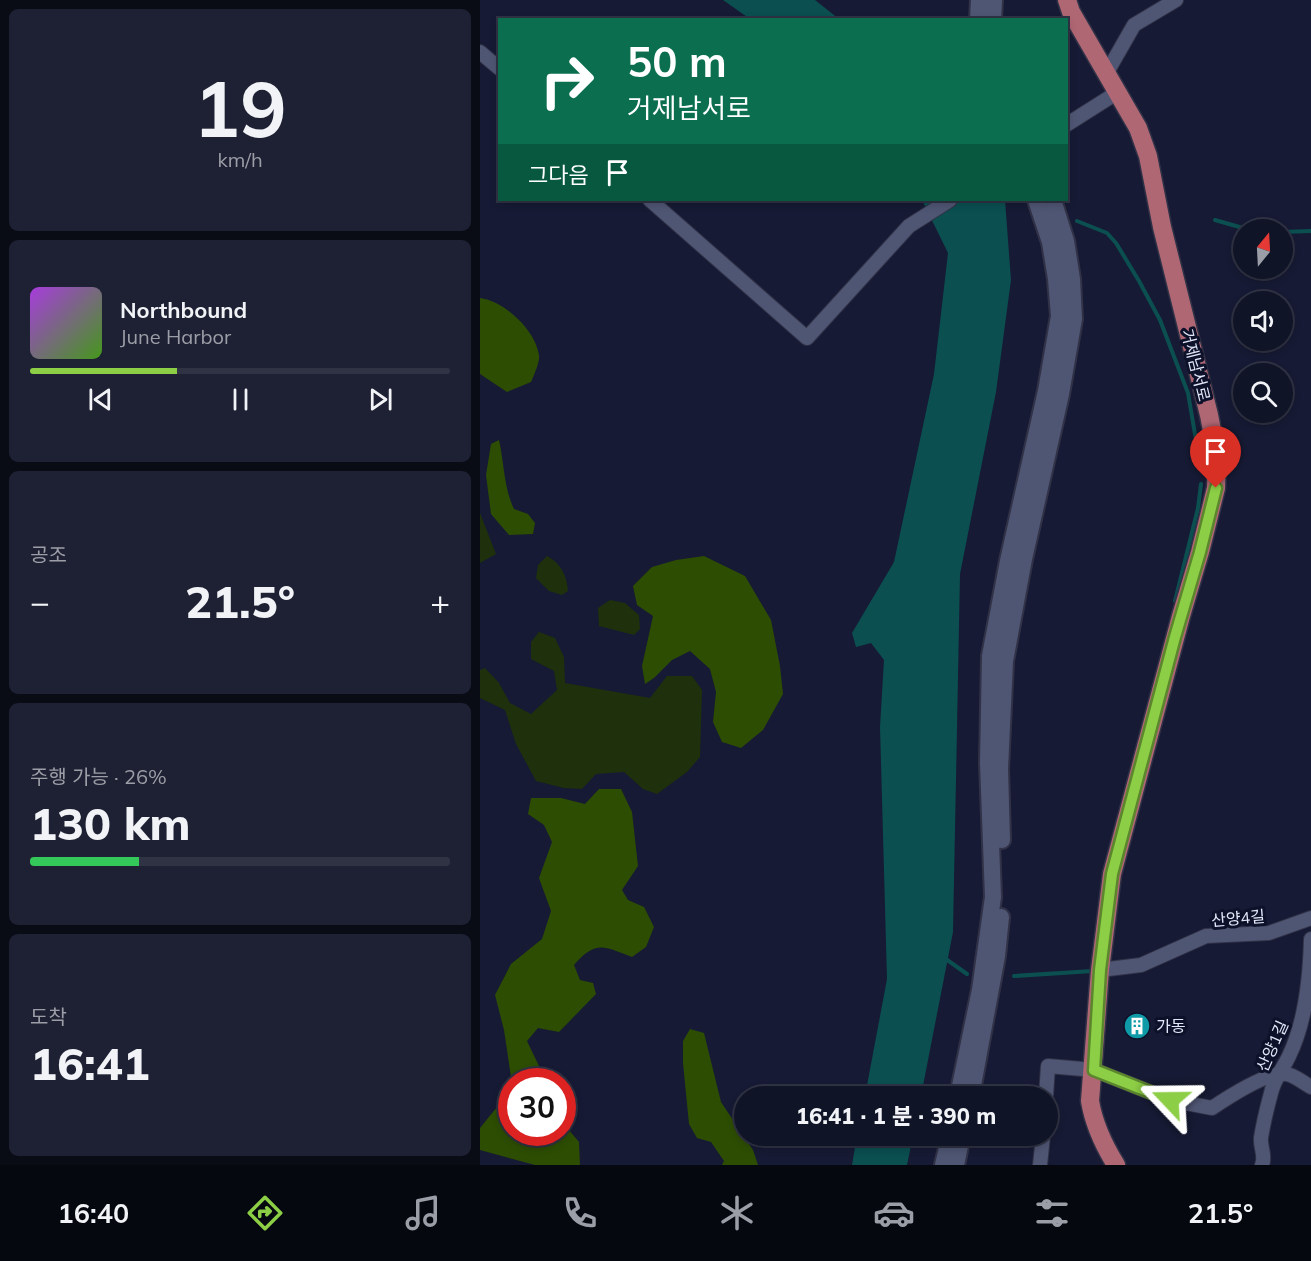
<!DOCTYPE html>
<html lang="ko">
<head>
<meta charset="utf-8">
<style>
  body { margin:0; font-family:Mulish,"Noto Sans KR",sans-serif; background:#1e2133; color:#f1f3f6; height:100vh; display:flex; flex-direction:column; font-size:22px; white-space:nowrap }
  * { box-sizing:border-box; margin:0 }
  p { font-size:20px; color:#9c9ea7 }
  .icon { flex:none; width:33px; height:33px; fill:none; stroke:currentColor; stroke-width:2; stroke-linecap:round; stroke-linejoin:round }
  .map { position:relative; flex:1; overflow:hidden }
  .side { display:flex; flex-direction:column; gap:9px; padding:9px; background:#090b15; width:480px }
  .side>* { flex:none }
  .hud { position:absolute; left:18px; top:18px; width:570px; height:183px; border-radius:0px; box-shadow:0 3px 9px #0003,0 0 0 2px #303344; background:#0b6e4f; color:#fff; overflow:hidden }
  .needle { width:39px; rotate:18deg }
  .fabs { position:absolute; left:753px; top:219px; display:grid; gap:12px }
  .fabs a { display:grid; place-items:center; width:60px; height:60px; border-radius:50%; background:#101427; box-shadow:0 3px 9px #0003,0 0 0 2px #303344; font-size:30px }
  .speed { position:absolute; left:18px; top:1068px; display:flex; gap:12px; font-size:30px; font-weight:700; text-align:center }
  .speed>* { display:grid; place-content:center; width:78px; height:78px; border-radius:50%; background:#101427; box-shadow:0 3px 9px #0003,0 0 0 2px #303344; line-height:1 }
  .speed .limit { border:9px solid #d22; background:#fff; color:#111 }
  .pin { position:absolute; display:grid; place-items:center; width:51px; height:51px; color:#fff; margin:-62px -26px; border-radius:50% 50% 50% 0; rotate:-45deg; box-shadow:0 0 6px #0007 }
  .pin .icon { rotate:45deg }
  .me { position:absolute; width:66px; margin:-33px; rotate:293deg; stroke-linejoin:round; filter:drop-shadow(0 0 4px #0008) }
  .turn { display:flex; align-items:center; gap:21px; height:126px; padding:0 30px; font-size:27px }
  .turn .icon { width:78px; height:78px; stroke-width:2.5 }
  .turn b { display:block; font-size:42px; line-height:51px }
  .then { display:flex; align-items:center; height:57px; padding:0 30px; background:#0003; gap:12px; font-size:22px }
  .big { font-size:45px; font-weight:800; line-height:1.1 }
  .side .tile { flex:1; display:flex; flex-direction:column; justify-content:center; gap:9px; min-width:0; padding:0 21px; border-radius:9px; background:#1e2133 }
  .side .dial { align-items:center; gap:0 }
  .dial b { font-size:78px; line-height:1 }
  .song { display:flex; align-items:center; gap:18px }
  .cover { width:72px; height:72px; border-radius:9px; background:linear-gradient(135deg,hsl(280 70% 55%),hsl(100 70% 35%)) }
  .played { height:6px; border-radius:3px; background:linear-gradient(90deg,#8cce45 35%,#303344 35%) }
  .keys { display:flex; justify-content:space-around; direction:ltr }
  .heat { display:flex; justify-content:space-between; align-items:center; font-size:33px; direction:ltr }
  .charge { height:9px; border-radius:4px; background:linear-gradient(90deg,#34c759 26%,#303344 0) }
  .trip { position:absolute; left:254px; top:1086px; width:324px; height:60px; border-radius:30px; background:#101427; box-shadow:0 3px 9px #0003,0 0 0 2px #303344; font-weight:800; line-height:60px; text-align:center }
  .dock { display:flex; height:96px; justify-content:space-around; align-items:center; background:#060810; color:#9c9ea7 }
  .dock .icon { width:42px; height:42px }
  .dock .current { color:#8cce45 }
  .dock b { font-size:27px; color:#f1f3f6 }
  main { display:flex; flex:1; min-height:0 }
  .map>svg:first-child { display:block }
</style>
</head>
<body>
<main>
<section class="side">
<div class="tile dial"><b>19</b><p>km/h</p></div>
<div class="tile">
<div class="song"><i class="cover"></i><div><b>Northbound</b><p>June Harbor</p></div></div>
<div class="played"></div>
<div class="keys"><svg class="icon" aria-label="previous" viewBox="0 0 24 24"><path d="M18 5L8 12l10 7zM5 5v14"/></svg><svg class="icon" aria-label="pause" viewBox="0 0 24 24"><path d="M8 5v14M16 5v14"/></svg><svg class="icon" aria-label="next" viewBox="0 0 24 24"><path d="M6 5l10 7-10 7zM19 5v14"/></svg></div>
</div>
<div class="tile"><p>공조</p>
<div class="heat"><a>−</a><b class="big">21.5°</b><a>+</a></div>
</div>
<div class="tile"><p>주행 가능 · 26%</p><b class="big">130 km</b><div class="charge"></div></div>
<div class="tile"><p>도착</p><b class="big">16:41</b></div>
</section>
<div class="map">
<svg width="831" height="1165" viewBox="0 0 831 1165">
  <rect width="100%" height="100%" fill="#161a34"/>
  <path fill="#1e310c" d="M 0,513 L 16,554 L 0,563 Z
    M 67,556 C 81,563 87,576 88,591 L 82,595 L 69,591 L 56,578 L 58,565 Z
    M 130,600 L 145,603 L 159,615 L 160,629 L 154,635 L 119,626 L 118,608 Z
    M 59,632 L 75,638 L 84,657 L 85,683 L 170,698 L 187,676 L 212,676 L 222,690 L 220,757 L 207,772 L 177,794 L 163,789 L 144,772 L 116,774 L 102,789 L 84,788 L 56,781 L 36,744 L 25,710 L 0,698 L 0,670 L 5,668 L 19,683 L 30,703 L 51,714 L 77,690 L 74,671 L 51,659 L 51,642 Z"/>
  <path fill="#2d4d03" d="M 0,298 C 24,301 55,329 59,355 C 60,362 54,375 51,382 L 27,392 L 0,374 Z
    M 19,440 C 24,462 24,489 34,509 L 48,514 L 55,523 L 53,534 L 29,535 L 11,514 L 6,475 L 11,444 Z
    M 224,556 L 265,576 L 291,620 L 300,666 L 303,694 L 283,730 L 261,748 L 242,742 L 233,722 L 236,692 L 230,669 L 210,651 L 192,660 L 174,678 L 165,684 L 162,666 L 173,616 L 157,605 L 153,586 L 172,567 L 196,560 Z
    M 119,789 L 141,789 L 152,812 L 158,866 L 142,890 L 148,900 L 164,907 L 174,927 L 166,947 L 152,957 C 123,946 116,940 94,965 L 100,980 L 113,983 L 116,994 L 79,1032 L 58,1028 L 47,1041 L 59,1066 L 61,1081 L 32,1082 L 32,1132 L 82,1132 L 83,1123 L 99,1142 L 100,1165 L 55,1165 L 0,1150 L 0,1128 L 17,1107 L 31,1077 L 24,1030 L 15,995 L 31,964 L 62,939 L 71,911 L 59,878 L 72,842 L 64,825 L 48,814 L 51,798 L 81,798 L 105,804 Z
    M 210,1029 L 224,1033 L 241,1102 L 273,1150 L 278,1165 L 242,1165 L 244,1161 L 231,1142 L 217,1138 L 209,1124 L 203,1063 L 203,1041 Z"/>
  <path fill="#0b4f51" d="M 243,0 L 335,0 L 359,19 L 270,19 Z
    M 442,200 L 525,200 L 531,280 L 516,392 L 480,574 L 473,932 L 441,1096 L 385,1096 L 407,979 L 400,727 L 404,660 L 391,643 L 376,647 L 372,633 L 414,562 L 454,374 L 468,253 Z
    M 377,1136 L 433,1136 L 427,1165 L 372,1165 Z"/>
  <g fill="none" stroke-linecap="round" stroke-linejoin="round">
    <path stroke="#0b4f51" stroke-width="4" d="M 735,220 L 770,230
      M 597,221 L 627,233 L 636,243 L 659,281 L 680,320 L 708,393 L 718,452
      M 802,232 L 831,231
      M 695,601 L 718,508 L 721,484
      M 463,957 L 487,974
      M 534,976 L 613,971"/>
    <defs>
      <path id="minor" d="M 0,52 L 20,69
        M 626,74 L 654,25 L 696,0
        M 586,125 L 638,92
        M 170,200 L 327,338 L 429,226 L 470,200
        M 620,970 L 661,965 L 726,936 L 789,933 L 831,918
        M 566,1096 L 568,1066 L 614,1070 L 690,1100 L 732,1108 C 747,1098 788,1071 806,1074 C 815,1075 823,1083 831,1087
        M 560,1165 L 563,1136
        M 782,1165 C 786,1155 780,1148 781,1138 C 783,1124 787,1108 791,1093 C 794,1079 803,1069 809,1056 C 826,1021 830,978 831,939"/>
      <path id="tertiary" d="M 498,20 L 499,0
        M 513,20 L 514,0
        M 522,840 L 520,769 L 525,661 L 544,559 L 581,394 L 594,319 L 592,279 L 586,241 L 573,200
        M 478,1096 L 500,990 L 513,897 L 508,763 L 510,656 L 528,561 L 566,391 L 579,316 L 576,279 L 570,242 L 556,200
        M 491,1096 L 517,956 L 521,917
        M 463,1165 L 470,1136
        M 476,1165 L 482,1136"/>
      <path id="primary" d="M 587,0 L 591,12 L 658,128 L 668,156 L 682,227 L 729,415 L 737,456 L 736,488 L 720,552 L 701,616 L 632,874 L 620,970 L 610,1101 C 614,1125 623,1144 636,1165"/>
    </defs>
    <use href="#minor" stroke="#313247" stroke-width="16"/>
    <use href="#tertiary" stroke="#313247" stroke-width="20"/>
    <use href="#primary" stroke="#313247" stroke-width="21"/>
    <use href="#minor" stroke="#4f5673" stroke-width="14"/>
    <use href="#tertiary" stroke="#4f5673" stroke-width="16"/>
    <use href="#primary" stroke="#b06774" stroke-width="18"/>
  </g>
  <g fill="none" stroke-linecap="round" stroke-linejoin="round">
    <defs>
      <path id="route" d="M 690,1100 L 614,1070 L 620,970 L 632,874 L 695,637 L 720,552 L 736,488"/>
    </defs>
    <use href="#route" stroke="#5b862d" stroke-width="15"/>
    <use href="#route" stroke="#8cce45" stroke-width="10"/>
  </g>
  <defs>
    <symbol id="building-disc" viewBox="-11 -11 22 22"><circle r="9.5" fill="#0f9aa8" stroke="#0d1129"/><path d="M-4-6H4V6H1V3H-1V6H-4ZM-2.5-4.3h1.7v1.8h-1.7ZM.8-4.3h1.7v1.8H.8ZM-2.5-1h1.7V.8h-1.7ZM.8-1h1.7V.8H.8Z" fill="#fff"/></symbol>
  </defs>
  <g fill-rule="evenodd">
    <use href="#building-disc" x="642" y="1011" width="30" height="30"/>
  </g>
  <g text-anchor="middle" dominant-baseline="central" stroke-width="6" stroke-linejoin="round" paint-order="stroke">
    <g font-size="16" fill="#e3e7f9" stroke="#0d1129">
      <text transform="translate(716 365) rotate(76)">거제남서로</text>
      <text transform="translate(758 918) rotate(-5)">산양4길</text>
      <text transform="translate(792 1046) rotate(-66)">산양1길</text>
    </g>
    <g font-size="16" fill="#e3e7f9" stroke="#0d1129" text-anchor="start">
      <text x="676" y="1026">가동</text>
    </g>
  </g>
</svg>
<div class="fabs">
<a><svg class="needle" viewBox="-14 -14 28 28"><path d="M0-13l5 13h-10z" fill="#e53935"/><path d="M0 13l5-13h-10z" fill="#9c9ea7"/></svg></a>
<a><svg class="icon" aria-label="sound" viewBox="0 0 24 24"><path d="M4 9h4l5-4v14l-5-4H4zM17 9q2 3 0 6"/></svg></a>
<a><svg class="icon" aria-label="search" viewBox="0 0 24 24"><circle cx="10" cy="10" r="6"/><path d="M15 15l6 6"/></svg></a>
</div>
<div class="speed"><div class="limit">30</div></div>
<div class="pin" style="left:736px;top:488px;background:#d93025"><svg class="icon" aria-label="arrive" viewBox="0 0 24 24"><path d="M6 21V4h12l-3 4 3 4H6"/></svg></div>
<svg class="me" style="left:690px;top:1100px" viewBox="-20 -20 40 40"><path d="M0-17L14 15 0 8-14 15z" fill="#8cce45" stroke="#fff" stroke-width="4"/></svg>
<div class="trip">16:41 · 1 분 · 390 m</div>
<div class="hud">
<div class="turn"><svg class="icon" aria-label="right" viewBox="0 0 24 24"><path d="M7 20v-9h11M14 6l5 5-5 5"/></svg><div><b>50 m</b>거제남서로</div></div>
<div class="then">그다음<svg class="icon" aria-label="arrive" viewBox="0 0 24 24"><path d="M6 21V4h12l-3 4 3 4H6"/></svg></div>
</div>
</div>
</main>
<nav class="dock">
<b>16:40</b>
<svg class="icon current" aria-label="directions" viewBox="0 0 24 24"><path d="M12 3l9 9-9 9-9-9zM9 14v-3h6M13 9l2 2-2 2"/></svg>
<svg class="icon" aria-label="music" viewBox="0 0 24 24"><path d="M9 18V5l10-2v13"/><circle cx="6" cy="18" r="3"/><circle cx="16" cy="16" r="3"/></svg>
<svg class="icon" aria-label="phone" viewBox="0 0 24 24"><path d="M5 4h4l2 5-3 2q2 4 5 5l2-3 5 2v4C11 20 4 13 5 4z"/></svg>
<svg class="icon" aria-label="climate" viewBox="0 0 24 24"><path d="M12 3v18M4 7l16 10M4 17L20 7"/></svg>
<svg class="icon" aria-label="car" viewBox="0 0 24 24"><path d="M5 17H2v-5l4-1 3-4h7l3 4 3 1v5h-3M9 17h6M6 11h13"/><circle cx="7" cy="17" r="2"/><circle cx="17" cy="17" r="2"/></svg>
<svg class="icon" aria-label="filters" viewBox="0 0 24 24"><path d="M4 7h16M4 17h16"/><circle cx="9" cy="7" r="2"/><circle cx="15" cy="17" r="2"/></svg>
<b>21.5°</b>
</nav>
</body>
</html>
